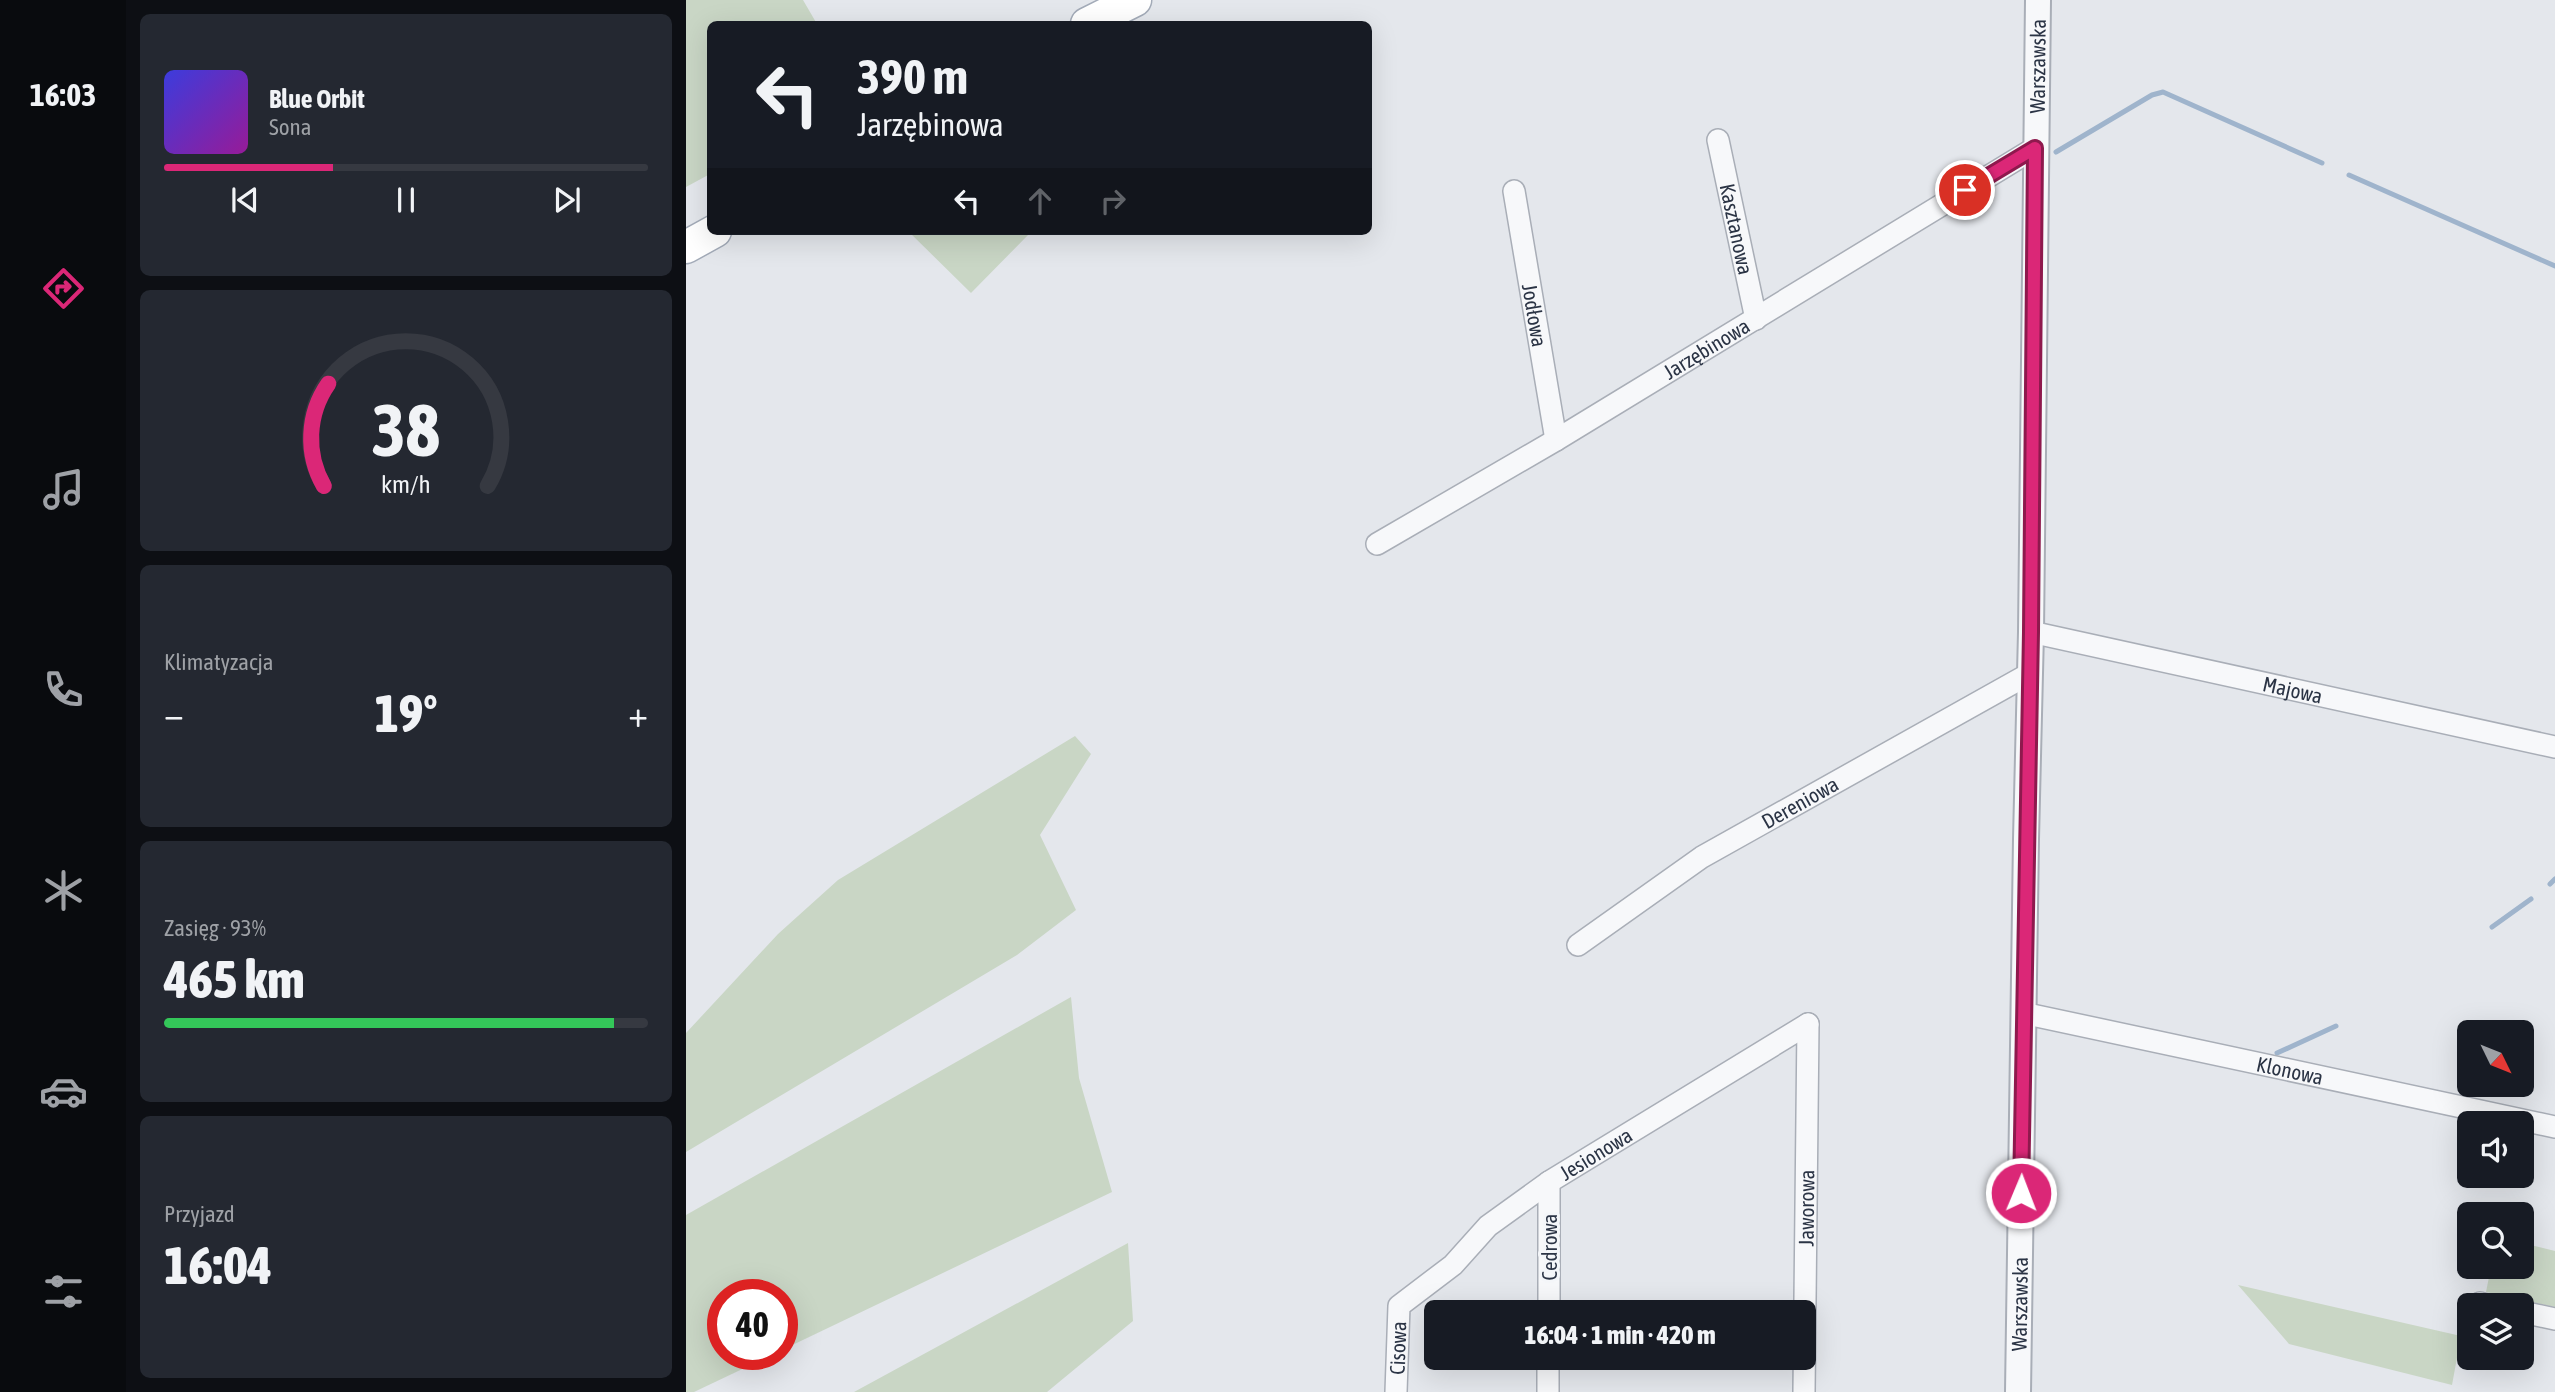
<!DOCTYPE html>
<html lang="pl">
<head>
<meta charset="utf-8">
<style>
  body { margin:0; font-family:"Asap Condensed",sans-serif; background:#242831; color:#f1f3f6; height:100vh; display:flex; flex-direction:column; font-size:26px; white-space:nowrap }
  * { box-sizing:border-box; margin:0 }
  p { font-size:23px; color:#9ea1a6 }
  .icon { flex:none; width:38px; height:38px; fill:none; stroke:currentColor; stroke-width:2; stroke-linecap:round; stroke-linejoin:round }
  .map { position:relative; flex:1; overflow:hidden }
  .side { display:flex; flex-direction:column; gap:14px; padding:14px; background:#0d0f14; width:560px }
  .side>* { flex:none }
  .banner { position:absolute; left:21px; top:21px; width:665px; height:214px; border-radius:10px; box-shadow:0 7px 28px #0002; background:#171b24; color:#f1f3f6; overflow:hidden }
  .needle { width:46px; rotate:133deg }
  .buttons { position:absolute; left:1771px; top:1020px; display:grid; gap:14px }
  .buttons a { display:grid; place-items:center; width:77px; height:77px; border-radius:10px; background:#171b24; box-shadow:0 7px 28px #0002; font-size:35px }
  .speed { position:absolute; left:21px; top:1279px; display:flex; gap:14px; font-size:35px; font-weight:700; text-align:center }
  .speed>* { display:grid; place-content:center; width:91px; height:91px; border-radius:50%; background:#171b24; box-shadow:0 7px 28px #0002; line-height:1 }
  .speed .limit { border:10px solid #d22; background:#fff; color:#111 }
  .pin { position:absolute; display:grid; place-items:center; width:60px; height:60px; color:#fff; margin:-30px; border:4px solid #fff; border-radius:50%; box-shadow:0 2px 7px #0007 }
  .me { position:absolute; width:77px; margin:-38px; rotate:1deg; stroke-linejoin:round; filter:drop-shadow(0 0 5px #0008) }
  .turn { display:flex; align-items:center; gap:24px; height:147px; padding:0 35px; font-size:32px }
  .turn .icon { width:91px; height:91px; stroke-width:2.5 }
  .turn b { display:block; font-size:49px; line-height:60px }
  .lanes { display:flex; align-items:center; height:66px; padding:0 35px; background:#0003; justify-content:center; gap:35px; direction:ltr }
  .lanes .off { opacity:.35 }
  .big { font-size:52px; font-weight:800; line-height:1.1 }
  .side .card { flex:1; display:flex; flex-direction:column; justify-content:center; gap:10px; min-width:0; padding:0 24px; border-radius:10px; background:#242831 }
  .side .dial { align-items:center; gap:0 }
  .dial svg { height:182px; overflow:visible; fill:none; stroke:#363941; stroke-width:7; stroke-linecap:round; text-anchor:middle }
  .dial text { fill:#f1f3f6; stroke:none }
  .song { display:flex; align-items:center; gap:21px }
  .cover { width:84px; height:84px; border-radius:10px; background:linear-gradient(135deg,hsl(240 70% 55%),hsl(300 70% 35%)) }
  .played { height:7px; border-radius:4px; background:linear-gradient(90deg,#db2777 35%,#363941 35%) }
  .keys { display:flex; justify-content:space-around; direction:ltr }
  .heat { display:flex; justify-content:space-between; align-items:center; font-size:38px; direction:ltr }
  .charge { height:10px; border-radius:5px; background:linear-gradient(90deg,#34c759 93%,#363941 0) }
  .trip { position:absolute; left:738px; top:1300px; width:392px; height:70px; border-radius:10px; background:#171b24; box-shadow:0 7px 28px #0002; font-weight:800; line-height:70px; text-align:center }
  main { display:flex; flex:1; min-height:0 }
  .menu { display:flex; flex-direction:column; width:126px; justify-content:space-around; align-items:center; background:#090b0e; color:#9ea1a6 }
  .menu .icon { width:49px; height:49px }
  .menu .active { color:#db2777 }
  .menu b { font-size:32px; color:#f1f3f6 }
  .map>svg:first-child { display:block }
</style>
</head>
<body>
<main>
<nav class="menu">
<b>16:03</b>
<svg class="icon active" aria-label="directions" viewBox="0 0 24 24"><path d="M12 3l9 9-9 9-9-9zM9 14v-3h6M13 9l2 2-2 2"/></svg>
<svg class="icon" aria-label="music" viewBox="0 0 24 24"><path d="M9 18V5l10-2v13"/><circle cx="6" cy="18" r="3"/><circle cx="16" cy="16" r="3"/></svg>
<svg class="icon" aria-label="phone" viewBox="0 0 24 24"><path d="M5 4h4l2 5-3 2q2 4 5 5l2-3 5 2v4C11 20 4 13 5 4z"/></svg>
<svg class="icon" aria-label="climate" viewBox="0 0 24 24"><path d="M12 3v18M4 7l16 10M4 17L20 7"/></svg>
<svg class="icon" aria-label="car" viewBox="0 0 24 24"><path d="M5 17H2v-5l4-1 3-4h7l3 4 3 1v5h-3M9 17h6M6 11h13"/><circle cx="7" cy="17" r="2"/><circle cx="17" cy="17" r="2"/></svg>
<svg class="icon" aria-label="filters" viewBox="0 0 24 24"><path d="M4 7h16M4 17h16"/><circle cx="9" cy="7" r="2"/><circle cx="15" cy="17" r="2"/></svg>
</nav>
<section class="side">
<div class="card">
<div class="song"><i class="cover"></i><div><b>Blue Orbit</b><p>Sona</p></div></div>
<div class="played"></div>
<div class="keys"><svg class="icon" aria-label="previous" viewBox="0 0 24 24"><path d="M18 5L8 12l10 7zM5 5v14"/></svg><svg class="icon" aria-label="pause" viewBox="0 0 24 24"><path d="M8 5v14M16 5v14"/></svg><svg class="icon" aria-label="next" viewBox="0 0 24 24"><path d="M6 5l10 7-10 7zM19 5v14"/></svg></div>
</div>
<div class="card dial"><svg viewBox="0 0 100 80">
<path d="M14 69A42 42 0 1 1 86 69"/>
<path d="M14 69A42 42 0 0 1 16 24" stroke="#db2777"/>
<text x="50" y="56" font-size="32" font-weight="700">38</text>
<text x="50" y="72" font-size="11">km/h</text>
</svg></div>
<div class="card"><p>Klimatyzacja</p>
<div class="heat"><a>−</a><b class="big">19°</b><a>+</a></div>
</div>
<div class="card"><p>Zasięg · 93%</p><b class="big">465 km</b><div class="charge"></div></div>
<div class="card"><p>Przyjazd</p><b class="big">16:04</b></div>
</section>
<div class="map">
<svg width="1869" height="1392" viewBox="0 0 1869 1392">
  <rect width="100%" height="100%" fill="#e4e7ec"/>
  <path fill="#c9d6c5" d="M 0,0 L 117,0 L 131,24 L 24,24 L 24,174 L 0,187 Z
    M 222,231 L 341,231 L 344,233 L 285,293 Z
    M 389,736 L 405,754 L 354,835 L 390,910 L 331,955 L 0,1152 L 0,1033 L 92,934 L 152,880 Z
    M 385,997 L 393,1078 L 426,1192 L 96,1350 L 96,1295 L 37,1295 L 37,1354 L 86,1355 L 8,1392 L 0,1392 L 0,1215 Z
    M 442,1243 L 447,1321 L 361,1392 L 168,1392 Z
    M 1836,1243 L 1869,1251 L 1869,1307 L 1800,1292 L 1805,1267 L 1836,1267 Z
    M 1552,1285 L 1775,1336 L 1766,1385 L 1603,1344 Z"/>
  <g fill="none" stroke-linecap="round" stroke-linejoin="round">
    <path stroke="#9fb4cc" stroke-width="5" d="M 1370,152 L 1466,95 L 1477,92 L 1636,163
      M 1663,175 L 1869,266
      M 1864,884 L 1869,879
      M 1806,927 L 1845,899
      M 1591,1053 L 1650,1026"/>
    <defs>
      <g id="minor">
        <path id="s1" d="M 1032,140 L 1070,319"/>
        <path id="s2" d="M 828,191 L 870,440"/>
        <path id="s3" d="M 691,544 L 870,440 L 1349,148"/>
        <path id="s4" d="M 1345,632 L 1869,747"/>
        <path id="s5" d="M 892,945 L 1016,857 L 1343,674"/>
        <path id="s6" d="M 1337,1013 L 1869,1127"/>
        <path d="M 1794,1303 L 1805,1306"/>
        <path d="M 863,1312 L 863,1182"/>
        <path d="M 1836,1312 L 1869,1319"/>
        <path id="s7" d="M 710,1392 L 713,1306 L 767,1265 L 802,1226 L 863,1182 L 1122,1024"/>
        <path d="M 862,1392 L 862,1358"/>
        <path id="s8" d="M 1118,1392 L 1122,1024"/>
      </g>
      <g id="tertiary">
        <path id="s9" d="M 1332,1392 L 1340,839 L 1345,632 L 1352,0"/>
      </g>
      <path id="primary" d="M 401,24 L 449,0
        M 0,247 L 29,231"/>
    </defs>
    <use href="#minor" stroke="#a9aeb7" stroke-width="24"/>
    <use href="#tertiary" stroke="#a9aeb7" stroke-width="28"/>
    <use href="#primary" stroke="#a3abb8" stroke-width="35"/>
    <use href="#minor" stroke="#f7f8fa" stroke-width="21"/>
    <use href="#tertiary" stroke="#f7f8fa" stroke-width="24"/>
    <use href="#primary" stroke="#fff" stroke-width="32"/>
  </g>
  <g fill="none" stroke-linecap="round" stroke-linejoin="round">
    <defs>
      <path id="route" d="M 1279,190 L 1349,148 L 1345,632 L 1335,1193"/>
    </defs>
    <use href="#route" stroke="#8e194d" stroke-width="18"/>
    <use href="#route" stroke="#db2777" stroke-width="12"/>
  </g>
  <g text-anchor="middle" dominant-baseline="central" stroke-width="6" stroke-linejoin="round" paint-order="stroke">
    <g font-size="21" fill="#2b3445" stroke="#f4f6f9">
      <text stroke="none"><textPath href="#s9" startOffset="1326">Warszawska</textPath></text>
      <text stroke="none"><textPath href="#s1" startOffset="91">Kasztanowa</textPath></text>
      <text stroke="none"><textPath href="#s2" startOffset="126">Jodłowa</textPath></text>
      <text stroke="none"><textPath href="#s3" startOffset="383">Jarzębinowa</textPath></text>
      <text stroke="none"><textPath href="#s4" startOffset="268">Majowa</textPath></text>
      <text stroke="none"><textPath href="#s5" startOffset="264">Dereniowa</textPath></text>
      <text stroke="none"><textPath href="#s6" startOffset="273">Klonowa</textPath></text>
      <text stroke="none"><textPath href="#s7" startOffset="336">Jesionowa</textPath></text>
      <text stroke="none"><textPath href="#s8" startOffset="184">Jaworowa</textPath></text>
      <text transform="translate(863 1247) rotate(-90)">Cedrowa</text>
      <text stroke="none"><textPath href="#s9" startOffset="88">Warszawska</textPath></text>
      <text stroke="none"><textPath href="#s7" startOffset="44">Cisowa</textPath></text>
    </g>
  </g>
</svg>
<div class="buttons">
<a><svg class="needle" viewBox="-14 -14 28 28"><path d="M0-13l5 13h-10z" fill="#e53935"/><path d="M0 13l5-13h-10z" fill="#9ea1a6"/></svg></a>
<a><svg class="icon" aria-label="sound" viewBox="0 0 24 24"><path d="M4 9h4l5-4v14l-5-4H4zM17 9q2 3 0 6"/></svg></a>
<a><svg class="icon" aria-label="search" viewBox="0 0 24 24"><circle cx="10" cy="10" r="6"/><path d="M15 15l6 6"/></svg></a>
<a><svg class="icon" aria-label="layers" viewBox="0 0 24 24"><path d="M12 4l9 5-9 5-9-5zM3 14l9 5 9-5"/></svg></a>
</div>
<div class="speed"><div class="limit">40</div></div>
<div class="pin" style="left:1279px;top:190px;background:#d93025"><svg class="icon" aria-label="arrive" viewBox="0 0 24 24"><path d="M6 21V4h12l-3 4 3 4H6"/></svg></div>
<svg class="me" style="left:1335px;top:1193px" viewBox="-20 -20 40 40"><circle r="17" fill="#db2777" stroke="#fff" stroke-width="3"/><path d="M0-11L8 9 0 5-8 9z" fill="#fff"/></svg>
<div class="trip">16:04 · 1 min · 420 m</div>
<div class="banner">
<div class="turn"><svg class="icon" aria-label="left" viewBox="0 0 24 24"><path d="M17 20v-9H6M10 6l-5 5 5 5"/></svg><div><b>390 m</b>Jarzębinowa</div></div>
<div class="lanes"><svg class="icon" aria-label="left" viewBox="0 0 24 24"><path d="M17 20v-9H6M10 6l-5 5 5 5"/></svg><svg class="icon off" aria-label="ahead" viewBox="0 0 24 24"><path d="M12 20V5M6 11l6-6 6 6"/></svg><svg class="icon off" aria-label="right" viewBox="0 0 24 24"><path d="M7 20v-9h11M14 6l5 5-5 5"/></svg></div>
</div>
</div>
</main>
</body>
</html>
